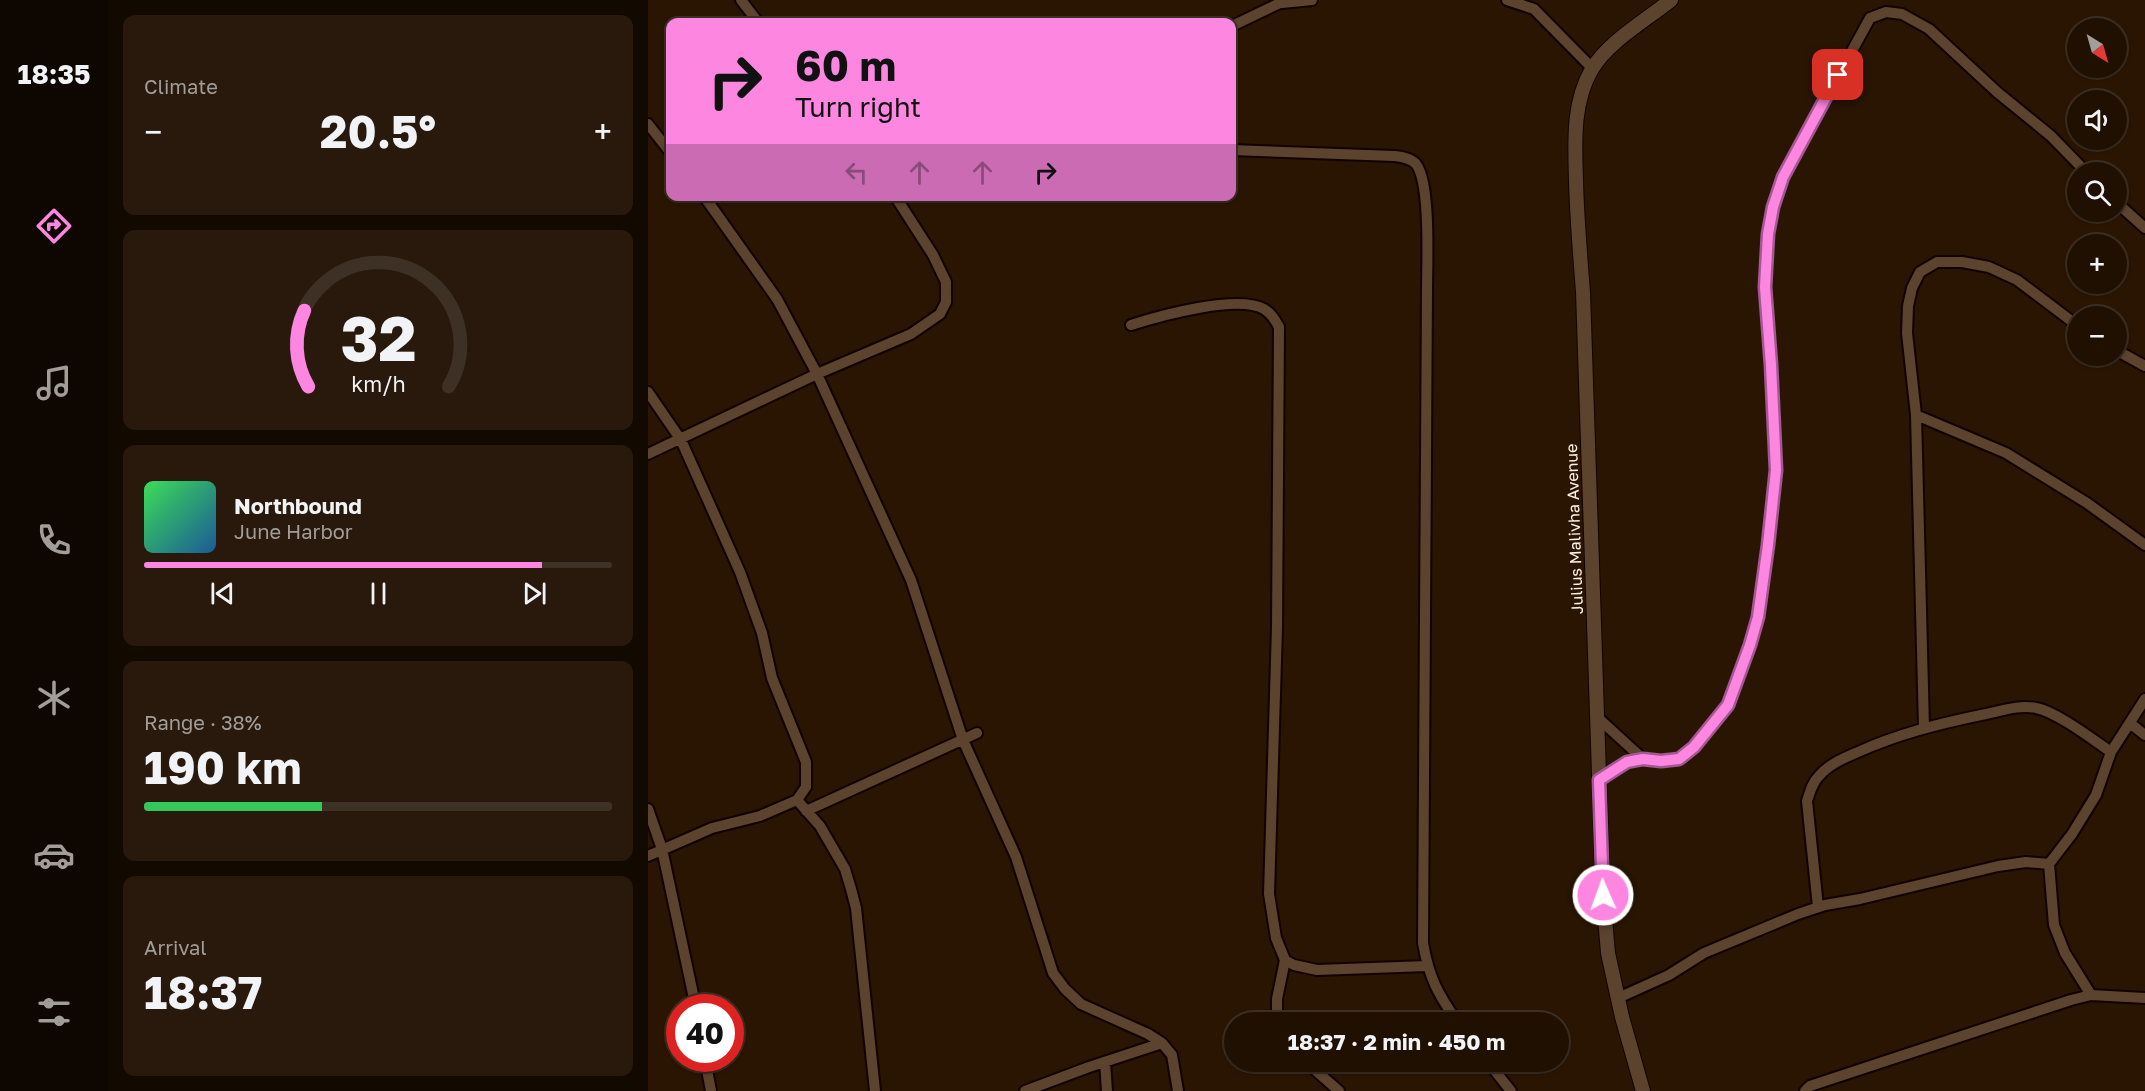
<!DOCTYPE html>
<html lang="en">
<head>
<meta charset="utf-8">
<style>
  body { margin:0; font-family:"Golos Text",sans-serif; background:#28190c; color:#f1f3f6; height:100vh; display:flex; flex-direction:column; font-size:22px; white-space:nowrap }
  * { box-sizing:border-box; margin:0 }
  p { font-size:20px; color:#a29d99 }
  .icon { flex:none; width:33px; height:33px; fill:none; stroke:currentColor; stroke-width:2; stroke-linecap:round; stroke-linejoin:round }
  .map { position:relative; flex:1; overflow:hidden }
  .details { display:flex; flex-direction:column; gap:15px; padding:15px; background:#120901; width:540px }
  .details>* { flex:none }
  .guide { position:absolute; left:18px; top:18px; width:570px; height:183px; border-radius:12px; box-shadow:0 2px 4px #0004,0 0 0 2px #3d3024; background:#fd86e1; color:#111; overflow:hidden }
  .needle { width:39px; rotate:143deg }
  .controls { position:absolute; left:1419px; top:18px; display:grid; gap:12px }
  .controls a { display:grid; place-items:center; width:60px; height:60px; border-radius:50%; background:#201002; box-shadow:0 2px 4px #0004,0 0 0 2px #3d3024; font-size:30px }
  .speed { position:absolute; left:18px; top:994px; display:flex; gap:12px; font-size:30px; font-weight:700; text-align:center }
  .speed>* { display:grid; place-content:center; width:78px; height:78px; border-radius:50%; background:#201002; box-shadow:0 2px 4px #0004,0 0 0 2px #3d3024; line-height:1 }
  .speed .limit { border:9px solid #d22; background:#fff; color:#111 }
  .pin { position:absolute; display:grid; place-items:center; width:51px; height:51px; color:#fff; margin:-26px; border-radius:12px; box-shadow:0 3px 9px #0006 }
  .me { position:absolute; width:66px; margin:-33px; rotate:358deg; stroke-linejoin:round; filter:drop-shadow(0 0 4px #0008) }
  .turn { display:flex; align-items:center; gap:21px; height:126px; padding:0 30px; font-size:27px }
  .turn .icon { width:78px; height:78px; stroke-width:2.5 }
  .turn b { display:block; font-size:42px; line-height:51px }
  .lanes { display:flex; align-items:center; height:57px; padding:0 30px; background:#0003; justify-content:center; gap:30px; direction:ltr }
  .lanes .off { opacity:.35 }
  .big { font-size:45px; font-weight:700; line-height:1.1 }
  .details .card { flex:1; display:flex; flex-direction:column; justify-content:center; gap:9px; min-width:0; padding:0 21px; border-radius:12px; background:#28190c }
  .details .dial { align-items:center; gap:0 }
  .dial svg { height:156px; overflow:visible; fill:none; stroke:#3d3024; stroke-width:7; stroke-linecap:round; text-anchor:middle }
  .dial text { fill:#f1f3f6; stroke:none }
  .song { display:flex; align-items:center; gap:18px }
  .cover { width:72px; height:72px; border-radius:9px; background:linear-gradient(135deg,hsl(130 70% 55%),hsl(210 70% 35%)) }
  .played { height:6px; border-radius:3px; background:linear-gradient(90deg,#fd86e1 85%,#3d3024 85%) }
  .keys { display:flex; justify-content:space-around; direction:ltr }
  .heat { display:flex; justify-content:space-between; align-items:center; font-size:33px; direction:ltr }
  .charge { height:9px; border-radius:4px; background:linear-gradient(90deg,#34c759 38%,#3d3024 0) }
  .trip { position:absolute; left:576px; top:1012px; width:345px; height:60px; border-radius:30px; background:#201002; box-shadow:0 2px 4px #0004,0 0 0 2px #3d3024; font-weight:700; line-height:60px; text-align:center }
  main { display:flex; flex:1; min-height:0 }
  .dock { display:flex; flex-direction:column; width:108px; justify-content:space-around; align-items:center; background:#0d0601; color:#a29d99 }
  .dock .icon { width:42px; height:42px }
  .dock .selected { color:#fd86e1 }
  .dock b { font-size:27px; color:#f1f3f6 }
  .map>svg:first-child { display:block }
</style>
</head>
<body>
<main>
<nav class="dock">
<b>18:35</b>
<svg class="icon selected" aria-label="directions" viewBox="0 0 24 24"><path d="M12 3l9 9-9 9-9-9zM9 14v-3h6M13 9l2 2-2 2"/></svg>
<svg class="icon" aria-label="music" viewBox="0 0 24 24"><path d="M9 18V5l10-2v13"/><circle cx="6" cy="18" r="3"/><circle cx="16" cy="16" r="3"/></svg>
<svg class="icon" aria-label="phone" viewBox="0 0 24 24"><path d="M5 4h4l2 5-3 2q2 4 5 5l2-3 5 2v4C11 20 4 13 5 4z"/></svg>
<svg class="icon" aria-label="climate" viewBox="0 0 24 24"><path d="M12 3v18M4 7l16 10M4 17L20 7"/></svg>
<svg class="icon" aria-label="car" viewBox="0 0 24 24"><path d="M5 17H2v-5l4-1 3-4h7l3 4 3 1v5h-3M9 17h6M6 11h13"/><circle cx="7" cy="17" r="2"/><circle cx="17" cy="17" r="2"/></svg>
<svg class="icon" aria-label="filters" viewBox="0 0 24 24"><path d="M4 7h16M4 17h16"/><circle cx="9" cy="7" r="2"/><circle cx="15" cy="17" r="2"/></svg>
</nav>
<section class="details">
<div class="card"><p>Climate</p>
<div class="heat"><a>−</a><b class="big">20.5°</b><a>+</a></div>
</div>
<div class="card dial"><svg viewBox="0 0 100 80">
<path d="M14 69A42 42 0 1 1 86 69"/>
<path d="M14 69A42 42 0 0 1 12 30" stroke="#fd86e1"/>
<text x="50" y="56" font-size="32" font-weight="700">32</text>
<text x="50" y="72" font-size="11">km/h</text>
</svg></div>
<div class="card">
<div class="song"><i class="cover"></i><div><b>Northbound</b><p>June Harbor</p></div></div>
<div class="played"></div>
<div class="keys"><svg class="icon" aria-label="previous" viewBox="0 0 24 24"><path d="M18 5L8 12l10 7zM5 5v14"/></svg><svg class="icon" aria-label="pause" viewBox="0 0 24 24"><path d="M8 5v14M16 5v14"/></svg><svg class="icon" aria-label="next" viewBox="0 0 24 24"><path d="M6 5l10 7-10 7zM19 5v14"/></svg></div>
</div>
<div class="card"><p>Range · 38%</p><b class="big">190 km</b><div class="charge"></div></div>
<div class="card"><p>Arrival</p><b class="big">18:37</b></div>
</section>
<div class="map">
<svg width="1497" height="1091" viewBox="0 0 1497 1091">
  <rect width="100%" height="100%" fill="#2a1502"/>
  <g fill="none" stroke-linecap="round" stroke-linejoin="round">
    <defs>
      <path id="minor" d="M 93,0 L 110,22
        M 859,0 L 886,9 L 944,68
        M 634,3 L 664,0
        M 584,26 L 638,0
        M 0,124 L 22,152
        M 584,150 L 746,156 C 754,157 763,158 768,164 C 783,183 779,265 779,291 L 775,943 C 781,978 790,994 810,1023
        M 56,196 L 129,299 L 169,374 L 263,580 L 315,740 L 368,857 L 405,973 L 417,989 L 433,1004 L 500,1034 L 514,1043 L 524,1055 L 530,1091
        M 1468,202 L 1497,228
        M 483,325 C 511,316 590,294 616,309 C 624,314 627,320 631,327 L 629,627 L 621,894 L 628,938 L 637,960 L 646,965 L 669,970 L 779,966
        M 1468,350 L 1497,366
        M 0,392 L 33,440 L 92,572 L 114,633 L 124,678 L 158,762 L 158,787 L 149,800 L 172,826 L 197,869 L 203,889 L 208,908 L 227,1091
        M 1268,415 L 1358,453 L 1439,503 L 1497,545
        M 0,454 L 169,374 L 263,334 L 292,314 L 298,302 L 298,282 L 285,255 L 247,196
        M 949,717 L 995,759 L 1013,761 L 1031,759 L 1046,747 L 1080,705 L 1102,645 L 1110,617 L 1120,545 L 1128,470 L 1123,365 L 1117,287 L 1120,234 L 1125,207 L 1135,177 L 1222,18 L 1238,12 L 1254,14 L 1281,29 L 1349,92 L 1403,136 L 1438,172
        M 1483,724 L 1497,735
        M 1276,727 L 1268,415 L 1259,333 L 1260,306 L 1264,288 L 1272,272 L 1289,262 L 1314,262 L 1341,267 L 1369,280 L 1430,326
        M 951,780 L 979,762 L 995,759
        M 0,809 L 14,849 L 48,1008
        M 158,811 L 329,733
        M 0,856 L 64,828 L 112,816 L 149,800
        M 1401,864 L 1424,834 L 1448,795 L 1463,752 L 1497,699
        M 1170,907 L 1159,801 C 1162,792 1164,783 1171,776 C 1181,764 1196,758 1210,752 C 1250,734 1290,724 1333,715 C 1350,712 1371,704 1388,708 C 1409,712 1444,739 1463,752
        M 970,998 L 1021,975 L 1056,953 L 1150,914 L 1177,905 L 1212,899 L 1350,866 L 1378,862 L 1401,864 L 1406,925 L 1417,953 L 1443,995
        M 629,1023 L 629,999 L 637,960
        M 57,1059 L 63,1091
        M 457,1062 L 459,1091
        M 658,1062 L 691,1091
        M 840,1062 L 863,1091
        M 377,1091 L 441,1067 L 514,1043
        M 1157,1091 L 1162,1086 L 1174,1082 L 1423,1000 L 1443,995 L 1497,998"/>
      <path id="tertiary" d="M 995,1091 L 974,1017 L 960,953 L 955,895 L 935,292 C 932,255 929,218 928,181 C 927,144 924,103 944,69 C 960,42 998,20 1023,0"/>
    </defs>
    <use href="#minor" stroke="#120200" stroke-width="14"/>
    <use href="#tertiary" stroke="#120200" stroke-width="16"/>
    <use href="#minor" stroke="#5b432d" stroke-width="10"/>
    <use href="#tertiary" stroke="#5b432d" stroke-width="14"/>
  </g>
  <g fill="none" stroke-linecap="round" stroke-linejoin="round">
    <defs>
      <path id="route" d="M 955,895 L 951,780 L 979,762 L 995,759 L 1013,761 L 1031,759 L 1046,747 L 1080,705 L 1102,645 L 1110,617 L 1120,545 L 1128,470 L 1123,365 L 1117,287 L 1120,234 L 1125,207 L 1135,177 L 1190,75"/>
    </defs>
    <use href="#route" stroke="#a45792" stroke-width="15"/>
    <use href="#route" stroke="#fd86e1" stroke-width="10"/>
  </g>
  <g text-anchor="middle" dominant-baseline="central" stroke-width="6" stroke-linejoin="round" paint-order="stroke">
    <g font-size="16" fill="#fef1e7" stroke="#2a1502">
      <text transform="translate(926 529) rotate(-92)">Julius Malivha Avenue</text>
    </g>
  </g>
</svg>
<div class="controls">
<a><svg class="needle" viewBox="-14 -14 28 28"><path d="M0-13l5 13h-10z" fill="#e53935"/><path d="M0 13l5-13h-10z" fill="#a29d99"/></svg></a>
<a><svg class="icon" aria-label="sound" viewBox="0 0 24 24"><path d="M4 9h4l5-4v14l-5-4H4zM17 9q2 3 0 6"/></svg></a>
<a><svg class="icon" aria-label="search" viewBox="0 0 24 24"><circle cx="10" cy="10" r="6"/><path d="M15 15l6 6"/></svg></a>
<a>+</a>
<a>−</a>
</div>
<div class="speed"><div class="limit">40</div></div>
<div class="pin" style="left:1190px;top:75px;background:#d93025"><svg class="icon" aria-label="arrive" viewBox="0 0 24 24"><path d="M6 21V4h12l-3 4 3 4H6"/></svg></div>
<svg class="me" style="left:955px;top:895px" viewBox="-20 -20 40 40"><circle r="17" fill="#fd86e1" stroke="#fff" stroke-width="3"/><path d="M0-11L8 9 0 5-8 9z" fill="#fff"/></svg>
<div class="trip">18:37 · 2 min · 450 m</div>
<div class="guide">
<div class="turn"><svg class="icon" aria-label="right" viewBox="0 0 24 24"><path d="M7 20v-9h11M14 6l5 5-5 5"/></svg><div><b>60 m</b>Turn right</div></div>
<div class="lanes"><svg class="icon off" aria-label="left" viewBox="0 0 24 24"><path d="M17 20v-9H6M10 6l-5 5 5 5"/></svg><svg class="icon off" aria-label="ahead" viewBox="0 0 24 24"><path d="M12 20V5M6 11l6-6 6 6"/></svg><svg class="icon off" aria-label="ahead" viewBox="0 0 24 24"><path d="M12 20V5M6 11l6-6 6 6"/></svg><svg class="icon" aria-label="right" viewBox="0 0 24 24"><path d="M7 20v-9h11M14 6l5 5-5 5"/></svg></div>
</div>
</div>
</main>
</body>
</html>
